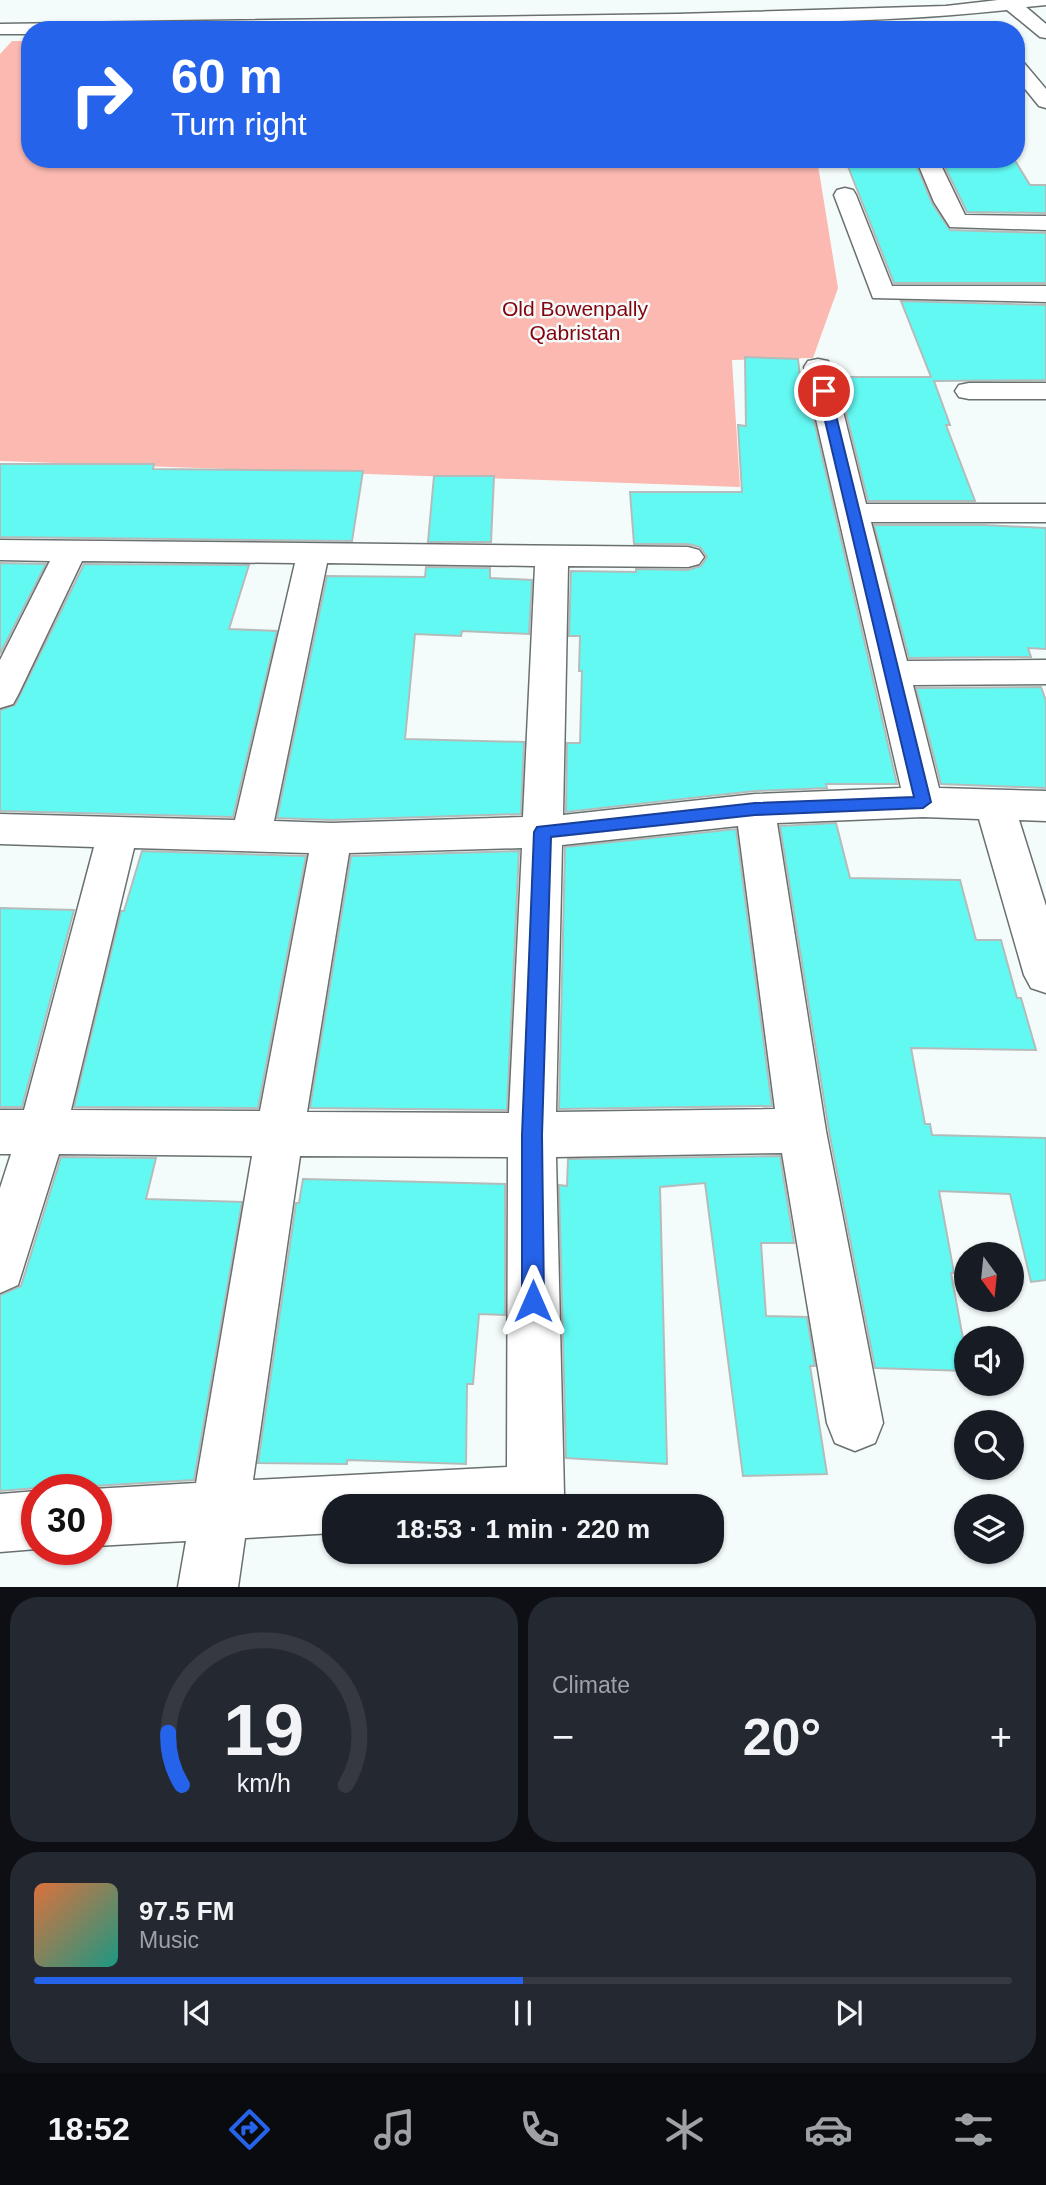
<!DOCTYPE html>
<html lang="en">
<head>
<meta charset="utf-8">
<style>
  body { margin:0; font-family:Arial,sans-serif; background:#242831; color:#f1f3f6; height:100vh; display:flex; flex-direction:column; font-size:26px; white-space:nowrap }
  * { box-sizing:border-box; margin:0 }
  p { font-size:23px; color:#9ea1a6 }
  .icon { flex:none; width:38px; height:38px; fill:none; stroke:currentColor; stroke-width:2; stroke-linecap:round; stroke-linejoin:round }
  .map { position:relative; height:1587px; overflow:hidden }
  .details { display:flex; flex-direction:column; gap:10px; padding:10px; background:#0d0f14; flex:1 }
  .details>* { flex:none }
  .banner { position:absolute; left:21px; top:21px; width:1004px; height:147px; border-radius:28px; box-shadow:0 2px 5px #0004; background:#2563eb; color:#fff; overflow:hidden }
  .needle { width:46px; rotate:165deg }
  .controls { position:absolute; left:954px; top:1242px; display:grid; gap:14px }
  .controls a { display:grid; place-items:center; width:70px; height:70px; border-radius:50%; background:#171b24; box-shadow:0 2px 5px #0004; font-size:35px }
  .speed { position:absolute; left:21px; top:1474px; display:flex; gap:14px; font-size:35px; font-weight:700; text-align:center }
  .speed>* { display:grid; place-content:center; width:91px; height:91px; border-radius:50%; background:#171b24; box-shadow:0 2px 5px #0004; line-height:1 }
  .speed .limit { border:10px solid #d22; background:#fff; color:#111 }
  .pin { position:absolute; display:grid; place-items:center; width:60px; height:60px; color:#fff; margin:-30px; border:4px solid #fff; border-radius:50%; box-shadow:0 2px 7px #0007 }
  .me { position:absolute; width:77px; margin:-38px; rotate:0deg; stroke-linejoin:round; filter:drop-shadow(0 0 5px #0008) }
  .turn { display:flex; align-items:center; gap:24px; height:147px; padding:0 35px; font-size:32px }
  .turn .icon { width:91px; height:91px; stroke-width:2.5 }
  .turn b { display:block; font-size:49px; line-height:60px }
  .big { font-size:52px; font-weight:800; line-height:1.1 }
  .details .tile { flex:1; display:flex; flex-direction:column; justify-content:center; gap:10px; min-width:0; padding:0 24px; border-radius:28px; background:#242831 }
  .details .dial { align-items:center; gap:0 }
  .dial svg { height:182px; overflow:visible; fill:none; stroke:#363941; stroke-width:7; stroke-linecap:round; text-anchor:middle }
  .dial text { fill:#f1f3f6; stroke:none }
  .song { display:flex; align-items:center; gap:21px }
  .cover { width:84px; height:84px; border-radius:10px; background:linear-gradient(135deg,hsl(20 70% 55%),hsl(170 70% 35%)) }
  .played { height:7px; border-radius:4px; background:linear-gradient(90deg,#2563eb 50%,#363941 50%) }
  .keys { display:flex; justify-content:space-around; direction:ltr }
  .heat { display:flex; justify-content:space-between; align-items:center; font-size:38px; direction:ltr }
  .details .tiles { flex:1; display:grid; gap:10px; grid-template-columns:1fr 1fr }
  .tile:last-child { grid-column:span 2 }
  .trip { position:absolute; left:322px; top:1494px; width:402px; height:70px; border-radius:28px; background:#171b24; box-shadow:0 2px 5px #0004; font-weight:800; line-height:70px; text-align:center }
  .menu { display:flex; height:112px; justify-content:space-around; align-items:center; background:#090b0e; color:#9ea1a6 }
  .menu .icon { width:49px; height:49px }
  .menu .current { color:#2563eb }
  .menu b { font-size:32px; color:#f1f3f6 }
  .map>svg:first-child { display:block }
</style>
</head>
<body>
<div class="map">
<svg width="1046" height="1587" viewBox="0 0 1046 1587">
  <rect width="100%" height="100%" fill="#f4fcfb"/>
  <path fill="#fbb9b1" d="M 12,41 L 30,41 L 30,159 L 817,159 L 838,288 L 813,358 L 732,360 L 740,487 L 0,461 L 0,54 Z"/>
  <path fill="#63f9f3" stroke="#b4bcbb" stroke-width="2" d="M 845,159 L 914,159 L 932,203 L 950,230 L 1046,233 L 1046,283 L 894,283 Z
    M 941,159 L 1014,159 L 1030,185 L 1046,185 L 1046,213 L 967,212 Z
    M 901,301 L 1046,305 L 1046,380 L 934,381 L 950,425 L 946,425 L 975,501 L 868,501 L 837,377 L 931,377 Z
    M 745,357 L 798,359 L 800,377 L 804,377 L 897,784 L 826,784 L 827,788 L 755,791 L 566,812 L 567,743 L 580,743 L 582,671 L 579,671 L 580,636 L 569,636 L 571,571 L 636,572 L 636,569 L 688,570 L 701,566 L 707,557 L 700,547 L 688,544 L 634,544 L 630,492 L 742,492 L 738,425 L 746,426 Z
    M 0,464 L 154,464 L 153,469 L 363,471 L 352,541 L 0,537 Z
    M 434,476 L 494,476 L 491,542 L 428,542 Z
    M 874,525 L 984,525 L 1046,528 L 1046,649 L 1028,648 L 1031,657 L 909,658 Z
    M 0,563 L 46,564 L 0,654 Z
    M 84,564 L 249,565 L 229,629 L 277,631 L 233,817 L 0,811 L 0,710 L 15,705 Z
    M 426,567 L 490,568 L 490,578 L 532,580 L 529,634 L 462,631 L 461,636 L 415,634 L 405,739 L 524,742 L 521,814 L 332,820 L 277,818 L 327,576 L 425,577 Z
    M 1041,687 L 1046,701 L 1046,788 L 941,784 L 916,688 Z
    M 836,823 L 850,878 L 960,880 L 976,940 L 1001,940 L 1017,998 L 1021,998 L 1036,1050 L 911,1048 L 925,1124 L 930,1124 L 932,1135 L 1046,1138 L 1046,1280 L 1031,1282 L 1010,1194 L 939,1191 L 954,1273 L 951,1273 L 966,1355 L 966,1371 L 875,1368 L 829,1131 L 780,826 Z
    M 736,829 L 772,1106 L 559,1109 L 565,847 Z
    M 142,851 L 306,856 L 258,1108 L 74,1107 L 121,911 L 124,911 Z
    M 519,851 L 507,1110 L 310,1108 L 351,856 Z
    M 0,908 L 74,910 L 22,1107 L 0,1107 Z
    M 780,1156 L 794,1243 L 761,1243 L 766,1316 L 807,1317 L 815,1366 L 810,1366 L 827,1474 L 743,1476 L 705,1183 L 660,1187 L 667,1464 L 566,1458 L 559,1185 L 567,1186 L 568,1159 Z
    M 61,1157 L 156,1158 L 146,1199 L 242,1202 L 194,1480 L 93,1486 L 90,1489 L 37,1488 L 0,1491 L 0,1295 L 21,1286 Z
    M 303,1179 L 505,1184 L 505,1315 L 479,1314 L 473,1384 L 467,1384 L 466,1464 L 347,1460 L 347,1464 L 258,1463 L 296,1203 L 299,1203 Z"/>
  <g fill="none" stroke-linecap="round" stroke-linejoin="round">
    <defs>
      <path id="minor" d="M 998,0 L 1046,0 L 1046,5 L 1026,7 L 1046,24 L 1046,38 L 1040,37 L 1007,10 C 875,24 739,23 606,25 C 414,28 222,30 30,30 L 30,34 L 0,34 L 0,24 L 677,14 L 946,6 Z
        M 1017,61 L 1024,63 L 1046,89 L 1046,108 L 1039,106 L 1017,79 Z
        M 916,159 L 938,159 L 965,215 L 1046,216 L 1046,230 L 950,227 L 934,202 Z
        M 845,188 L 853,190 L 856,195 L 892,286 L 1046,286 L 1046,302 L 873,298 L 834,195 L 837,190 Z
        M 818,359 L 828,361 L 832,367 L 866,504 L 1046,504 L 1046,522 L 871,522 L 907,661 L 1046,660 L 1046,684 L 913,685 L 939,788 L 1046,791 L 1046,821 L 1019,820 L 1046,906 L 1046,993 L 1031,988 L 1024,975 L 979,819 L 923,817 L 777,823 L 826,1131 L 883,1423 L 875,1443 L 855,1451 L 835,1443 L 827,1423 L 782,1153 L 556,1157 L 564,1494 L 558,1507 L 334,1507 L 334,1533 L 245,1538 L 238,1587 L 178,1587 L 186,1541 L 96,1546 L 96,1489 L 93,1489 L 196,1483 L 252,1156 L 59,1154 L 18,1285 L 0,1293 L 0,1188 L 11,1154 L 0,1154 L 0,1110 L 24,1110 L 94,847 L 0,844 L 0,814 L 235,820 L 295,563 L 82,561 L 18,695 L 13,704 L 0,708 L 0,660 L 50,561 L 0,560 L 0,540 L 688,547 L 699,550 L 704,557 L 699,564 L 688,567 L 568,566 L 563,815 L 755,794 L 901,788 L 804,367 L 808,361 ZM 327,563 L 535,566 L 523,817 L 332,823 L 274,821 ZM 738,826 L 775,1109 L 556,1112 L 562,845 ZM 134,848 L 309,853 L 260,1111 L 71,1110 ZM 522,848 L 509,1113 L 307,1112 L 349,853 ZM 300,1156 L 508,1157 L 507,1467 L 253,1480 Z
        M 969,383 L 1046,383 L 1046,399 L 969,399 L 959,397 L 955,391 L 959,385 Z
        M 37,1491 L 37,1549 L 0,1552 L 0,1494 Z"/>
    </defs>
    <use href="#minor" stroke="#69706f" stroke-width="3"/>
    <use href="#minor" fill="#fff" fill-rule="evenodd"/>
  </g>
  <path fill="#2563eb" stroke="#184099" stroke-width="2" d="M 824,388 L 830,391 L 931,802 L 923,808 L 755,815 L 551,837 L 542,1135 L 544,1301 L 541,1309 L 533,1312 L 526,1309 L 522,1301 L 522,1135 L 534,832 L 537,827 L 755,803 L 914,797 L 818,391 Z"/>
  <g text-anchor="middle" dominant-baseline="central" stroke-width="5" stroke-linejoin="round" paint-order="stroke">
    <g font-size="21" fill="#85030e" stroke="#f4fcfb">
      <text x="575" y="308">Old Bowenpally<tspan x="575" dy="24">Qabristan</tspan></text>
    </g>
  </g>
</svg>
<div class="controls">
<a><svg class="needle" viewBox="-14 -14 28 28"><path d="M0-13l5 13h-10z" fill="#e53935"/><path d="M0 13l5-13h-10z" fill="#9ea1a6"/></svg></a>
<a><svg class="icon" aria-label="sound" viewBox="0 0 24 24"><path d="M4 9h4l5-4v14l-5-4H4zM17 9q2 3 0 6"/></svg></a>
<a><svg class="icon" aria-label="search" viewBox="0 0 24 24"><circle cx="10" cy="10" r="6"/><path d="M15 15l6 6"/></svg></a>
<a><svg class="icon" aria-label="layers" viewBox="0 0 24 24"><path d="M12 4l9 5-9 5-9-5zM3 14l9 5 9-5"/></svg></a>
</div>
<div class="speed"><div class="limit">30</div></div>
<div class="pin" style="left:824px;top:391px;background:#d93025"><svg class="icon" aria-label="arrive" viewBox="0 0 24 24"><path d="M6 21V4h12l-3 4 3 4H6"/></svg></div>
<svg class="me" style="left:533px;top:1301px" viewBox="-20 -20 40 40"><path d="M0-17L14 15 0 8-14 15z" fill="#2563eb" stroke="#fff" stroke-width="4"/></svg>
<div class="trip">18:53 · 1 min · 220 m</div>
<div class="banner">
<div class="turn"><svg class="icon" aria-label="right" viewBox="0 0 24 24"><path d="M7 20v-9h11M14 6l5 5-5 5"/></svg><div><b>60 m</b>Turn right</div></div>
</div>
</div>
<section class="details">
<div class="tiles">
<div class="tile dial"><svg viewBox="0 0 100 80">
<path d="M14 69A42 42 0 1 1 86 69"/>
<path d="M14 69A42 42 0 0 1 8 46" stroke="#2563eb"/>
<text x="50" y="56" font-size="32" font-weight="700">19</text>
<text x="50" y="72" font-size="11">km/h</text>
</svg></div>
<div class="tile"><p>Climate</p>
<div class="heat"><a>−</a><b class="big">20°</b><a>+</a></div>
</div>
<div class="tile">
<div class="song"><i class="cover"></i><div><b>97.5 FM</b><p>Music</p></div></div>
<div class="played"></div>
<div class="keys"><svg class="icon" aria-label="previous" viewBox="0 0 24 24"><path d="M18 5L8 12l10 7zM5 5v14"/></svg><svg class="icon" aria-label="pause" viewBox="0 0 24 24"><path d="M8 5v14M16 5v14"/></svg><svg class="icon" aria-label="next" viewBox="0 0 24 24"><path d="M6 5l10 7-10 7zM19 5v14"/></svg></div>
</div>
</div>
</section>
<nav class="menu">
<b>18:52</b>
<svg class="icon current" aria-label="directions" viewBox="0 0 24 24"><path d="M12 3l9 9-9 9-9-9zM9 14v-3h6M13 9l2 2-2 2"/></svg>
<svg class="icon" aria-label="music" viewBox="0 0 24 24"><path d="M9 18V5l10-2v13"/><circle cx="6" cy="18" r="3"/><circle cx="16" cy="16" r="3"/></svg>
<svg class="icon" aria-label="phone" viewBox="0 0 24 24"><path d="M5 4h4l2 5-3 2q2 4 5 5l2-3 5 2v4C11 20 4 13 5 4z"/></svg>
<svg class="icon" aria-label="climate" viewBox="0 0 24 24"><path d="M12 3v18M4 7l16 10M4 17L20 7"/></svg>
<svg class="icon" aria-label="car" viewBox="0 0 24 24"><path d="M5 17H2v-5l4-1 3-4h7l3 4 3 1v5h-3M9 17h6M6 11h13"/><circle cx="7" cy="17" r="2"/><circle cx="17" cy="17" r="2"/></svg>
<svg class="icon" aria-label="filters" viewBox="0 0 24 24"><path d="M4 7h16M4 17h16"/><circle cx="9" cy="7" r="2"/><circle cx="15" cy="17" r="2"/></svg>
</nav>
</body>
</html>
